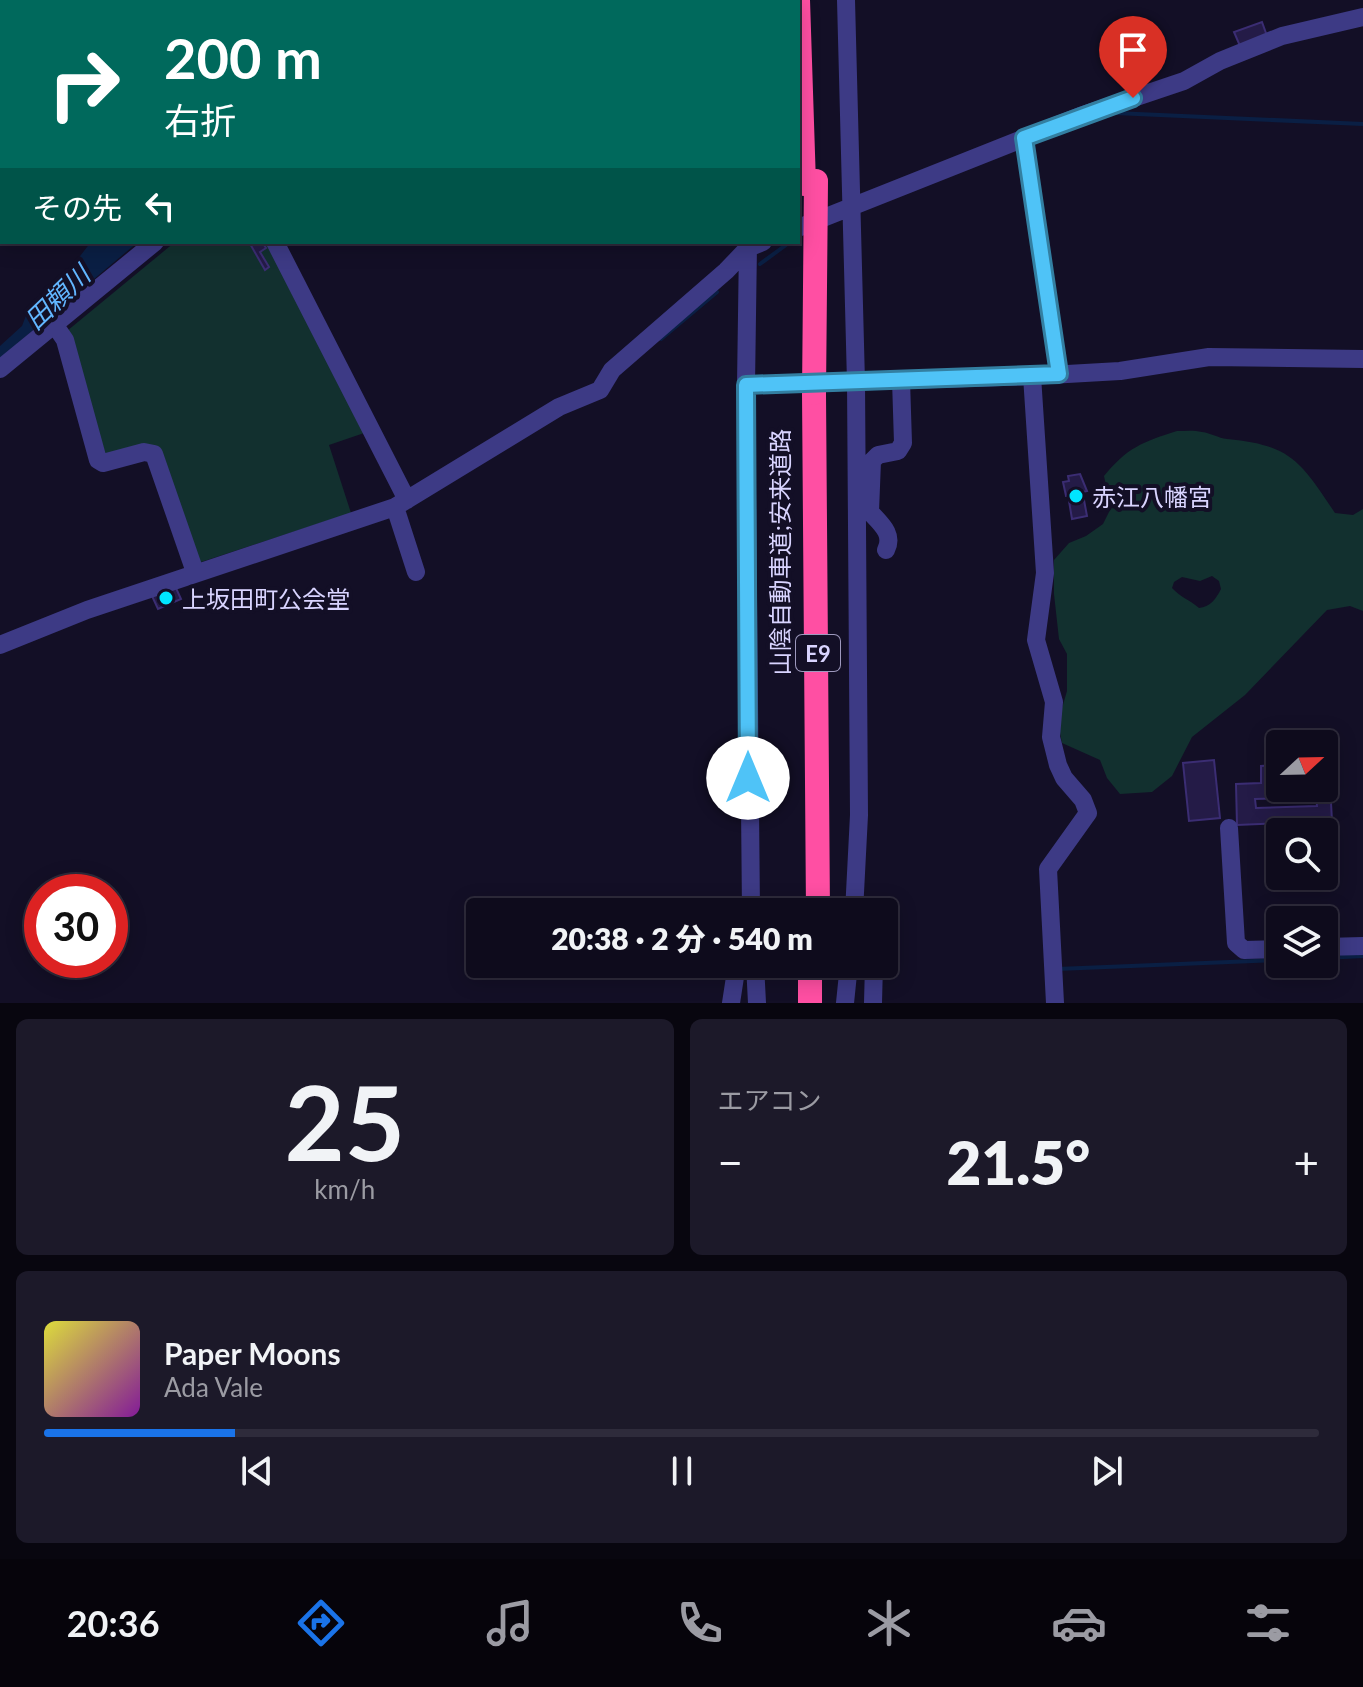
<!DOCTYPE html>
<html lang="ja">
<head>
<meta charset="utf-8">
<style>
  body { margin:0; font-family:Lato,"Noto Sans JP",sans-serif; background:#1c1929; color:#f1f3f6; height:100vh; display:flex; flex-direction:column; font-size:30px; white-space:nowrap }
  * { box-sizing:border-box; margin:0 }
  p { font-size:26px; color:#9b9ba3 }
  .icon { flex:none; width:44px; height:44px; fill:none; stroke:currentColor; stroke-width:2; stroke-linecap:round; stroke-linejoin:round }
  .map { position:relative; height:1003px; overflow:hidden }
  .drawer { display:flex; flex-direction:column; gap:16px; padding:16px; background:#08060f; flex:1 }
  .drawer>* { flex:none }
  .guide { position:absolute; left:0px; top:0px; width:800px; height:244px; box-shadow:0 4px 20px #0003,0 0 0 2px #2e2b3b; background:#00695c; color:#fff; overflow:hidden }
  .needle { width:52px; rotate:68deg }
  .buttons { position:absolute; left:1266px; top:730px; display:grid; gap:16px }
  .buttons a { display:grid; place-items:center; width:72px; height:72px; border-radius:8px; background:#0e0b1c; box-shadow:0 4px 20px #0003,0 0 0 2px #2e2b3b; font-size:40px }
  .speed { position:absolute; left:24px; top:874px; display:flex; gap:16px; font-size:40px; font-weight:700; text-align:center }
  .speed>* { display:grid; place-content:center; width:104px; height:104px; border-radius:50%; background:#0e0b1c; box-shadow:0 4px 20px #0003,0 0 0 2px #2e2b3b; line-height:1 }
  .speed .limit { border:12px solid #d22; background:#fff; color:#111 }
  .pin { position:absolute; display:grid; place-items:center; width:68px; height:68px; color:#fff; margin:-82px -34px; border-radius:50% 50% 50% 0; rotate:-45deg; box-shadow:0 0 8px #0007 }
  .pin .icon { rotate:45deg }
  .me { position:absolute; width:88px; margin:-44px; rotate:0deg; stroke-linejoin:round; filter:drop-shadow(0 0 6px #0008) }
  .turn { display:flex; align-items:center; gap:28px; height:168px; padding:0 32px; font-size:36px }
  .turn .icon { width:104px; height:104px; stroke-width:2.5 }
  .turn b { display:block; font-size:56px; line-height:68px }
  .then { display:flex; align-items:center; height:76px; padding:0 32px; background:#0003; gap:16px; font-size:30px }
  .big { font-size:60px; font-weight:800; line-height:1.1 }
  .drawer .card { flex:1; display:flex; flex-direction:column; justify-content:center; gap:12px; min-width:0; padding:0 28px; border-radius:12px; background:#1c1929 }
  .drawer .dial { align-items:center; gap:0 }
  .dial b { font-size:104px; line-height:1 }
  .song { display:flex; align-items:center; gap:24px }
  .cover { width:96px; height:96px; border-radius:12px; background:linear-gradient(135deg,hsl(60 70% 55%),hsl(290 70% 35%)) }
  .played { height:8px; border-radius:4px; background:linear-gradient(90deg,#1a73e8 15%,#2e2b3b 15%) }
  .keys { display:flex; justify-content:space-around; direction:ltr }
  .heat { display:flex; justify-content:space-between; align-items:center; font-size:44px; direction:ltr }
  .drawer .tiles { flex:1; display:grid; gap:16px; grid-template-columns:1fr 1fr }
  .card:last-child { grid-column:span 2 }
  .trip { position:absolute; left:466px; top:898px; width:432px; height:80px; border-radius:8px; background:#0e0b1c; box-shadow:0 4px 20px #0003,0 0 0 2px #2e2b3b; font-weight:800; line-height:80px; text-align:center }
  .dock { display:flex; height:128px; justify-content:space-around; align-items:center; background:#06040b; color:#9b9ba3 }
  .dock .icon { width:56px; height:56px }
  .dock .current { color:#1a73e8 }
  .dock b { font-size:36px; color:#f1f3f6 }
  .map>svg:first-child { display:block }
</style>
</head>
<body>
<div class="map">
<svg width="1363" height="1003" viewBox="0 0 1363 1003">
  <rect width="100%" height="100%" fill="#130f26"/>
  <path fill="#12302f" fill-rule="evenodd" d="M 175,242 L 269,242 L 367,432 L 329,445 L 351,513 L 195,564 L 157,449 L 107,459 L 67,331 Z
    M 1177,431 C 1185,431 1194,430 1202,432 C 1211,433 1218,438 1227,439 C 1291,445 1300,461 1335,513 L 1353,515 L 1363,509 L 1363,611 L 1350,606 L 1327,610 L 1245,695 L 1192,737 L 1172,776 L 1152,792 L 1120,794 L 1107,778 L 1100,760 L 1062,743 L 1058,722 L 1067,691 L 1067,654 L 1059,639 L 1054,594 L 1054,560 L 1069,543 L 1086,536 L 1103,524 L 1111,508 L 1104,476 C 1127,448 1142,442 1177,431 ZM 1212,576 L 1219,581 L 1221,589 C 1216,599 1210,607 1199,608 C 1190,600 1180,597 1172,588 L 1174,582 L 1182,577 L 1200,581 Z"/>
  <path fill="#0a1f44" d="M 91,242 L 138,242 L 0,358 L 0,346 L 22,326 L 27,313 L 56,287 Z"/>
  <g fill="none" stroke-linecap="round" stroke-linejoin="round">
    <path stroke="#0a1f44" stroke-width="4" d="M 333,2 L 335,0
      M 459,2 L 461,0
      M 1115,113 L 1363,124
      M 760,264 L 790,242
      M 661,339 L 717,292
      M 1324,958 L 1363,956
      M 1057,969 L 1280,960"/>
    <path stroke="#0a1f44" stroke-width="24" d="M 395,2 L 398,0"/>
  </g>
  <path fill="#241b47" stroke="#3b2d73" stroke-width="2" fill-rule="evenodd" d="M 1262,22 L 1267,36 L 1240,46 L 1234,32 Z
    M 249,242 L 262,242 L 266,248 L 260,252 L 269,267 L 265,270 Z
    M 1080,474 L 1087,491 L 1078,493 L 1080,500 L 1084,500 L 1087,516 L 1072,519 L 1069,501 L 1074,499 L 1073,495 L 1066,496 L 1063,482 L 1069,481 L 1068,476 Z
    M 175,586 L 181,599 L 158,609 L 152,596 Z
    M 1327,729 L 1332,821 L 1237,825 L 1236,784 L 1261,783 L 1261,766 L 1276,765 L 1276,759 L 1280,759 L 1280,788 L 1324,788 L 1324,744 L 1292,744 L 1292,741 L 1302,740 L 1301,730 ZM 1316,797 L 1317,806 L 1256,808 L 1255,799 Z
    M 1214,760 L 1220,818 L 1189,821 L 1183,763 Z"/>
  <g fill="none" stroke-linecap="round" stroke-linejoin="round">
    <path stroke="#3d3a85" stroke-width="18" d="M 560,0 L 561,2
      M 743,0 L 743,2
      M 846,0 L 856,382 L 859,815 L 854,912
      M 437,2 L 438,0
      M 1024,138 L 1059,374
      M 798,228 L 1080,116 L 1184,81 L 1220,61 L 1282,36 L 1363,17
      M 275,242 L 407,500
      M 748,245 L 746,385 L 751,912
      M 54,324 L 65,340 L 98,460 L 103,463 L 144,452 L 154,454 L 195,572
      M 0,369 L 155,242
      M 1032,376 L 1045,573 L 1036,640 L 1054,702 L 1051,737 L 1058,765 L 1064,778 L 1083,800 L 1088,813 L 1048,869 L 1055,1003
      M 746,385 L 1032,376 L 1120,371 L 1209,357 L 1363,359
      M 395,507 L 416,572
      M 857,512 L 870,512 L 872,461 L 878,455 L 898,451 L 903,443 L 901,380
      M 870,512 C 881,524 894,534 886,550
      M 0,645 L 87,610 L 395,507 L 559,407 L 600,390 L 612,370 L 726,271 L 748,248 L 763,242
      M 1229,828 L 1236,943 L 1244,950 L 1280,949
      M 1324,947 L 1363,946
      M 755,964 L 757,1003
      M 731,1003 L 737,964
      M 845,1003 L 849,964
      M 873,1003 L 874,964"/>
    <path stroke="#ff4fa3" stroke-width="24" d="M 798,0 L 804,184
      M 814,393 L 818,912
      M 810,964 L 810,1003"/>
    <path stroke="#ff4fa3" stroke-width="24" d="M 814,393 L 816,181"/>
  </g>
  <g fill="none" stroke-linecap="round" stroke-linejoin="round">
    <defs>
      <path id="route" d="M 748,778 L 746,385 L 1059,374 L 1024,138 L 1133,98"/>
    </defs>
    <use href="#route" stroke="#337fa1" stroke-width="20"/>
    <use href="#route" stroke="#4fc3f7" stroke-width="14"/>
  </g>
  <g fill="#00e5ff" stroke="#130f26" stroke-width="3">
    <circle cx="1076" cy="496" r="8"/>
    <circle cx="166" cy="598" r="8"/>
  </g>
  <g text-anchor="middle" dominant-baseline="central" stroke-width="8" stroke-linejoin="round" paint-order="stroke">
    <rect fill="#130f26" stroke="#9e99be" stroke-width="2" x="796" y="635" width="44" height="36" rx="6"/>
    <g font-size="22" font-weight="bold" fill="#d9d4ff">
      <text x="818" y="653">E9</text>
    </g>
    <g font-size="24" fill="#d9d4ff" stroke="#130f26" text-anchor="start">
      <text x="1092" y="496">赤江八幡宮</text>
      <text x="182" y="598">上坂田町公会堂</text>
    </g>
    <g font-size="24" fill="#d9d4ff" stroke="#130f26">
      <text transform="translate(779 552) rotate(-90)">山陰自動車道;安来道路</text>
    </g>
    <g font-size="26" font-style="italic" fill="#62b6ff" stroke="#130f26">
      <text transform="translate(57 297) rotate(-44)">田頼川</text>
    </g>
  </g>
</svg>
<div class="buttons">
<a><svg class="needle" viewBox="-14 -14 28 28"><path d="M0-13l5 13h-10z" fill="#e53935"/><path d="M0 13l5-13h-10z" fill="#9b9ba3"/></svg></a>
<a><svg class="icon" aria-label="search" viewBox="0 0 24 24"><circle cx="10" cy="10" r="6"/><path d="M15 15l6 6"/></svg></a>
<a><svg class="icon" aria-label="layers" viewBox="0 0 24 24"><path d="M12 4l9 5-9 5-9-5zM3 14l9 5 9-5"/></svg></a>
</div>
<div class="speed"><div class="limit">30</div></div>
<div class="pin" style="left:1133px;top:98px;background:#d93025"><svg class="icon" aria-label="arrive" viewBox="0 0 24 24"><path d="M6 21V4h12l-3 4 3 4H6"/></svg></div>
<svg class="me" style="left:748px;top:778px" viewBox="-20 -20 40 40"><circle r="19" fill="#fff"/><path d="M0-13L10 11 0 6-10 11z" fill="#4fc3f7"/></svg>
<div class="trip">20:38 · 2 分 · 540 m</div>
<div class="guide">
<div class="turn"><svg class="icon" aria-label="right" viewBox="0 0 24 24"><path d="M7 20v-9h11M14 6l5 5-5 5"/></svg><div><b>200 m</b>右折</div></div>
<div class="then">その先<svg class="icon" aria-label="left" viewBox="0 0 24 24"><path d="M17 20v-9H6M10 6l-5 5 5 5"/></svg></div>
</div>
</div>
<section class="drawer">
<div class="tiles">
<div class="card dial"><b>25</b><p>km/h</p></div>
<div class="card"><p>エアコン</p>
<div class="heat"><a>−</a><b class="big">21.5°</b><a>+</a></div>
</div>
<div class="card">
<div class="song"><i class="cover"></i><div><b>Paper Moons</b><p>Ada Vale</p></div></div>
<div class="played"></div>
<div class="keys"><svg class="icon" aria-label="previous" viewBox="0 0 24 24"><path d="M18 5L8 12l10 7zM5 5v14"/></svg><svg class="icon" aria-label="pause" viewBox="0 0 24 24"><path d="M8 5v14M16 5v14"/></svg><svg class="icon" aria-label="next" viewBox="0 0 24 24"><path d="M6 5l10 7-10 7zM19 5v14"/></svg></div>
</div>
</div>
</section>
<nav class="dock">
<b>20:36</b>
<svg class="icon current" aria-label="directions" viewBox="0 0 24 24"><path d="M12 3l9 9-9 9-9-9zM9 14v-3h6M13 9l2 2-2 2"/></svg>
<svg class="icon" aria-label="music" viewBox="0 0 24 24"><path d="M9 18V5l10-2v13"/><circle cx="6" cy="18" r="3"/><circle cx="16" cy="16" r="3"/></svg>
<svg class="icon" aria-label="phone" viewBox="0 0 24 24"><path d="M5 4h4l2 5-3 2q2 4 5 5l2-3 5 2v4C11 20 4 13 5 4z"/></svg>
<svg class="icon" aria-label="climate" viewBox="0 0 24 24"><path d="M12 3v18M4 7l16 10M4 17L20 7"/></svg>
<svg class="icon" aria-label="car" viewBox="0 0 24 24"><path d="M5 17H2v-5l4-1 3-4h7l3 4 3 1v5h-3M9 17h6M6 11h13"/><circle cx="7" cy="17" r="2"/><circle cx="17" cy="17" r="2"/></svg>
<svg class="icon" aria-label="filters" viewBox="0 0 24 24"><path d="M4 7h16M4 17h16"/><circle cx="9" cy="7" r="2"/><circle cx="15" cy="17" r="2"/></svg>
</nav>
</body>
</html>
